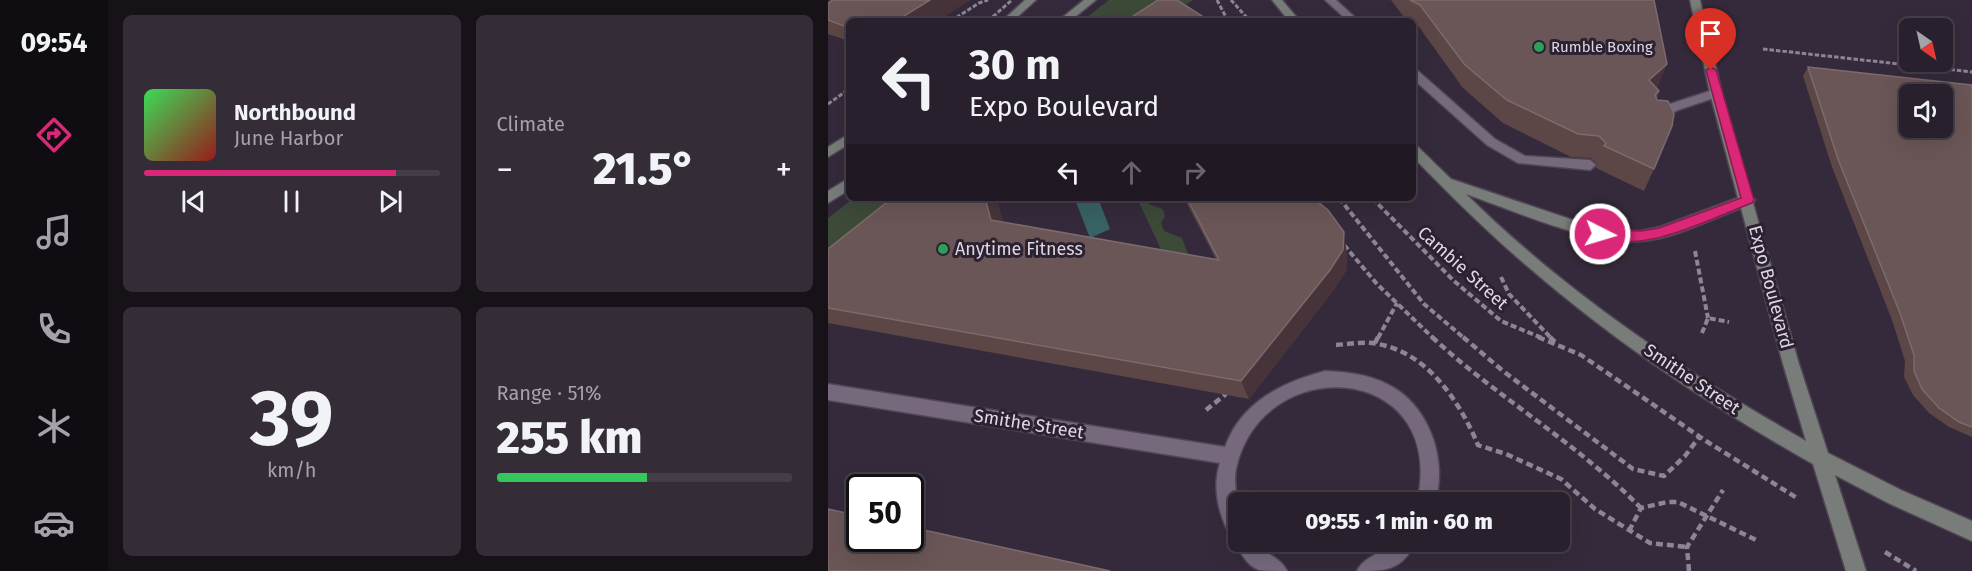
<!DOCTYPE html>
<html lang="en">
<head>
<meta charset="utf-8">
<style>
  body { margin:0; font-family:"Fira Sans",sans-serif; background:#342d38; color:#f1f3f6; height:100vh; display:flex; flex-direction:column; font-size:22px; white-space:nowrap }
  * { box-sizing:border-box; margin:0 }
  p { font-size:20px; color:#a5a3a9 }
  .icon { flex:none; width:33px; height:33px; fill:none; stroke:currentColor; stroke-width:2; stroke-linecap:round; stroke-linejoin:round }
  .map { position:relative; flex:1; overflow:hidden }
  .drawer { display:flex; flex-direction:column; gap:15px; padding:15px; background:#161218; width:720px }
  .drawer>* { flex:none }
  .top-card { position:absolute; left:18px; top:18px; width:570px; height:183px; border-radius:9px; box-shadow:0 6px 24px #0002,0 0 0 2px #443e48; background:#28202c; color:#f1f3f6; overflow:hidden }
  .needle { width:39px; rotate:146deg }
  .buttons { position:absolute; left:1071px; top:18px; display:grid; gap:12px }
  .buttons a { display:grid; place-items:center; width:54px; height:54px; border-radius:9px; background:#28202c; box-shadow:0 6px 24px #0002,0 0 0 2px #443e48; font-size:30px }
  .speed { position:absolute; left:18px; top:474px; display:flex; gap:12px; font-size:30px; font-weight:700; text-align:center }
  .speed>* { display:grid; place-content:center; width:78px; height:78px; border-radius:50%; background:#28202c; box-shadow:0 6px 24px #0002,0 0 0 2px #443e48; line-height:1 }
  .speed .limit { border:3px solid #111; border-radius:9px; background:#fff; color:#111 }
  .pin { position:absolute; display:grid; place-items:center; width:51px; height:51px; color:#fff; margin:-62px -26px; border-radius:50% 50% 50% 0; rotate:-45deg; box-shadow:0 0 6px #0007 }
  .pin .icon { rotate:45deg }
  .me { position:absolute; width:66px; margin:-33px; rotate:95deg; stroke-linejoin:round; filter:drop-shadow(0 0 4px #0008) }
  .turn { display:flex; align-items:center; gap:21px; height:126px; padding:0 24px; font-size:27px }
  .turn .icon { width:78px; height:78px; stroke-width:2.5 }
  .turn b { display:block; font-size:42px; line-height:51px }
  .lanes { display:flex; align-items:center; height:57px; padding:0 24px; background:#0003; justify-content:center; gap:30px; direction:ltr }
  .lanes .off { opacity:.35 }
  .big { font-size:45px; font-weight:800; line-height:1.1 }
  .drawer .tile { flex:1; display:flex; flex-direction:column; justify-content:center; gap:9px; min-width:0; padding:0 21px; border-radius:9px; background:#342d38 }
  .drawer .dial { align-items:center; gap:0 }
  .dial b { font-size:78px; line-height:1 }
  .song { display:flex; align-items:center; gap:18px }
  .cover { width:72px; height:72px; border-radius:9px; background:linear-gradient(135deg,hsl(130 70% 55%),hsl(0 70% 35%)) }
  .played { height:6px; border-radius:3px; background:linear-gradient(90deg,#db2777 85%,#443e48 85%) }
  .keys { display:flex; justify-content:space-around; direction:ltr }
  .heat { display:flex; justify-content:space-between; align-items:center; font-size:33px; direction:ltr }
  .charge { height:9px; border-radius:4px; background:linear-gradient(90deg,#34c759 51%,#443e48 0) }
  .drawer .tiles { flex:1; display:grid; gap:15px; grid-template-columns:repeat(2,1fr) }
  .trip { position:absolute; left:400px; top:492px; width:342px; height:60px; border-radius:9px; background:#28202c; box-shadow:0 6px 24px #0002,0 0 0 2px #443e48; font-weight:800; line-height:60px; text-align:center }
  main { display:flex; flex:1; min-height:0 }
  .menu { display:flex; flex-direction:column; width:108px; justify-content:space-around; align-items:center; background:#100d12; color:#a5a3a9 }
  .menu .icon { width:42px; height:42px }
  .menu .active { color:#db2777 }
  .menu b { font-size:27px; color:#f1f3f6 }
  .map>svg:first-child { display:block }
</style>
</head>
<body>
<main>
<nav class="menu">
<b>09:54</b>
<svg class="icon active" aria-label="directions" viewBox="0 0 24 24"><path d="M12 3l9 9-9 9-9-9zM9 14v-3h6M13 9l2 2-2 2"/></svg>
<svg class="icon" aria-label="music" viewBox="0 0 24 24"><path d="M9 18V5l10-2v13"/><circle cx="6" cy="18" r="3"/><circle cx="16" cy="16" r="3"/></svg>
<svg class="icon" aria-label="phone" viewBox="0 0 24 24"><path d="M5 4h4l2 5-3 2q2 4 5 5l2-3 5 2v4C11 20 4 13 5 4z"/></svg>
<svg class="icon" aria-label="climate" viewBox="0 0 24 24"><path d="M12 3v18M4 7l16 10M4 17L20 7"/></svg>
<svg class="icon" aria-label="car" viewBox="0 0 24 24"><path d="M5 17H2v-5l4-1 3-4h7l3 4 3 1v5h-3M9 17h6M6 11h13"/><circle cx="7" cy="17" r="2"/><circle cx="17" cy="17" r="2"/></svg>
</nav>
<section class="drawer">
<div class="tiles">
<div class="tile">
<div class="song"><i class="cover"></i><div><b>Northbound</b><p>June Harbor</p></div></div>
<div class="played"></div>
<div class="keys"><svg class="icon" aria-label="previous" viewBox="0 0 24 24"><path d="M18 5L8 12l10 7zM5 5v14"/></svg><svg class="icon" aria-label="pause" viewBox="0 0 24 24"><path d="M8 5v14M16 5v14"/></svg><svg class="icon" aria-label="next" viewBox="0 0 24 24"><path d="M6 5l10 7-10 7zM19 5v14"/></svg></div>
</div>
<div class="tile"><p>Climate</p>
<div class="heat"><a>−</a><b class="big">21.5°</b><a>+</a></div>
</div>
<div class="tile dial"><b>39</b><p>km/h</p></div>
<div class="tile"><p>Range · 51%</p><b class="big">255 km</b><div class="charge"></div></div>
</div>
</section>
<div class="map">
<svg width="1144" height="571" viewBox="0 0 1144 571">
  <rect width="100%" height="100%" fill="#352a3b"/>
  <path fill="#3d4a38" d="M 281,0 L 365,0 L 334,21 L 254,21 Z
    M 26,198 L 98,198 L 0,281 L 0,218 Z
    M 309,198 L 324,198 L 320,204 L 335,209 L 337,217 L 333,222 L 336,231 L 354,238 L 360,254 L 359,259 L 337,258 Z"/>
  <path fill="#386264" d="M 239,198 L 270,198 L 282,229 L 262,238 L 248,202 Z"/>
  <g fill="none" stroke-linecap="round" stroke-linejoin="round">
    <defs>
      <path id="lane" d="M 497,0 L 508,0 L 531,21 L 520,21 Z
        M 585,69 L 589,70 L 667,139 L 697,156 L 762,160 L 768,165 L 762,170 L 690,163 L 659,145 L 585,79 Z
        M 888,89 L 892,90 L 892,96 L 850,110 L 830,121 L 822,121 L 820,118 L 842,104 Z"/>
      <path id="street" d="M 497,371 C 519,372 539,374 559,384 C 601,404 620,460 607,502 L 589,502 C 621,362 434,349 408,469 C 405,484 410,499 411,514 C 411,523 411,532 411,542 L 427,542 C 436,554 453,557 459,571 C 451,571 438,571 431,570 C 418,565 414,554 407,543 C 392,521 383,490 392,463 L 0,400 L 0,384 L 397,447 C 413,402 455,382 497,371 Z
        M 565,542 L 587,542 C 575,571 556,571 529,571 C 535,557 555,553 565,542 Z"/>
      <path id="secondary" d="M 197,0 L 208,0 L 185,21 L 174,21 Z
        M 256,0 L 268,0 L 242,21 L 230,21 Z
        M 444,0 L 454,0 L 472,21 L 461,21 Z
        M 862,0 L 872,0 L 894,93 L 923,196 L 927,200 L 925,203 L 971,364 L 1000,453 L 1073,490 L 1144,521 L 1144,541 L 1060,503 L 1007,475 L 1038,571 L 1018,571 L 985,464 C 886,408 791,345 704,270 C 662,235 623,196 585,157 L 585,145 L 589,146 L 623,179 L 754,223 L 792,231 L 813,231 L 832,227 L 910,198 L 882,93 ZM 638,194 C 687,211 761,245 812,241 C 846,239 881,220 913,208 L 955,364 L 978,441 C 856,372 738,293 638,194 Z
        M 21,134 L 21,144 L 0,157 L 0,147 Z
        M 21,178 L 21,190 L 0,203 L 0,191 Z"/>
    </defs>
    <use href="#lane" stroke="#4f4654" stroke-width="3"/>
    <use href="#street" stroke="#4f4654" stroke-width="3"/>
    <use href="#secondary" stroke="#4f4654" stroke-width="3"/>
    <path stroke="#8d8592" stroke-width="3" stroke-dasharray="4.5 2" stroke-linecap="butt" d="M 389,0 L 400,21
      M 403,0 L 422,21
      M 123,21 L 151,3 L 160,0
      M 935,49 L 1144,72
      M 0,104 L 21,89"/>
    <path stroke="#8d8592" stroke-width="4" stroke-dasharray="6 3" stroke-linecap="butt" d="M 511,198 L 596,304 L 636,338
      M 544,198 L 626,281 L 673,321 L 714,338
      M 516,245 L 549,284 L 605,338
      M 867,251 L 880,318
      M 673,277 L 681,294 L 723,338
      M 874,333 L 880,318 L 901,322
      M 550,338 L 569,303"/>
    <path stroke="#8d8592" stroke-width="4.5" stroke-dasharray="7 4" stroke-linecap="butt" d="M 604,337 C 670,398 749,443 813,508
      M 635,337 L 675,371 L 805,469 L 836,476 L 857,456 L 872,436
      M 710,337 L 753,355 L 878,441 L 969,498
      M 722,337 L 727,342
      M 547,343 L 550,337
      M 508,345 C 522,344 536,341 550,344 C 600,353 632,402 650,445 L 678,454 L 733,479 L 767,509 L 822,543 L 859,547
      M 378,410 L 398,394
      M 801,531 L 813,508 L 839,502 L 850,502 L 928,540
      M 1057,552 L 1088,571
      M 861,571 L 859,547 L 895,490"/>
    <use href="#lane" fill="#76697d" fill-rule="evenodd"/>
    <use href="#street" fill="#76697d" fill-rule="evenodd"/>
    <use href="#secondary" fill="#797d7a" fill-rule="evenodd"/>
    <path stroke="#8d8592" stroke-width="3" stroke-dasharray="4.5 2" stroke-linecap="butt" d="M 160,21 L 184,0"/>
  </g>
  <path fill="#5c4646" d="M 563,0 L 826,0 L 830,86 L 828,88 L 831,91 L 829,98 L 826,169 L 816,191 L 768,168 L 769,164 L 763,158 L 743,157 L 675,123 L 635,88 L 591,27 L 585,24 L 585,21 L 579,21 Z
    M 0,20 L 21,21 L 21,41 L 0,34 Z
    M 980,67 L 1144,85 L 1144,437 L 1121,427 L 1101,413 L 1085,395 L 1076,377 L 1077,361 L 1064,320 L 1004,167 L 975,76 Z
    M 356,198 L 485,198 L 519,254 L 518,271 L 505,291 L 421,399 L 0,323 L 0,249 L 170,203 L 175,222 L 388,259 Z"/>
  <path fill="#46343a" d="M 102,0 L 143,0 L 110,21 L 68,21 Z
    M 839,64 L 830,86 L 812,103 L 821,80 Z
    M 157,198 L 167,198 L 170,203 L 180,241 L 163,220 Z
    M 516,232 L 519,254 L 518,271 L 505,291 L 421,399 L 413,381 Z"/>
  <path fill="#6a5657" stroke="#7c6a6d" stroke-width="1.5" fill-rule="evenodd" d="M 5,0 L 102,0 L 68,21 L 21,21 L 21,28 L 0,20 L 0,3 Z
    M 330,0 L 349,0 L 374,16 L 376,21 L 301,21 L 305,16 Z
    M 582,0 L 826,0 L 839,64 L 821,80 L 831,91 L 827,95 L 829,100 L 840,101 L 846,114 L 844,126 L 826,169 L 776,146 L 778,143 L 771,136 L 750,134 L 679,100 L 637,65 L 592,5 Z
    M 980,67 L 1144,85 L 1144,427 L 1131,422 L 1111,408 L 1094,389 L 1086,371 L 1086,355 L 1072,313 L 1010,159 ZM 1082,94 L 1114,94 L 1114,128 L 1082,128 Z
    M 72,198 L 157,198 L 163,220 L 391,260 L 359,198 L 485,198 L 500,210 L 516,232 L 515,250 L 502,270 L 413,381 L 0,308 L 0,249 L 58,203 Z
    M 0,509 L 32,516 L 32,538 L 82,538 L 82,527 L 282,571 L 0,571 Z"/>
  <path fill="#db2777" stroke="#8e194d" stroke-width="1.5" d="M 883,67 L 888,70 L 926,200 L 924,203 C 876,221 819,254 768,237 L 766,234 L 768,230 L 772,229 L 813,231 L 831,228 L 913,198 L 878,70 Z"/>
  <g fill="#2e9e5b" stroke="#2b2131" stroke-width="2">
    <circle cx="711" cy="47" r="6"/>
    <circle cx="115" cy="249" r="6"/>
  </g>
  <g text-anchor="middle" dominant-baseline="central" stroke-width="6" stroke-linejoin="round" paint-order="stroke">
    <g font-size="15" fill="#dfd8e3" stroke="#2b2131" text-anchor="start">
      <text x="723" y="47">Rumble Boxing</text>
    </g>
    <g font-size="18" fill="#dfd8e3" stroke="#2b2131" text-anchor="start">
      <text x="127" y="249">Anytime Fitness</text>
    </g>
    <g font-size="18" fill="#dfd8e3" stroke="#2b2131">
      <text transform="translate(635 268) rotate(42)">Cambie Street</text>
      <text transform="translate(943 287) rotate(75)">Expo Boulevard</text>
      <text transform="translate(864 379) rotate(34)">Smithe Street</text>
      <text transform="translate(201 424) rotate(9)">Smithe Street</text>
    </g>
  </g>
</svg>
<div class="buttons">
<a><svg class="needle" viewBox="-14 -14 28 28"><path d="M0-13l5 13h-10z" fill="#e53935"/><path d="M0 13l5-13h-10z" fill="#a5a3a9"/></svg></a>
<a><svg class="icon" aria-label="sound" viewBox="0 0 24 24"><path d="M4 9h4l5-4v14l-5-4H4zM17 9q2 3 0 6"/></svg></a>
</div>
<div class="speed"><div class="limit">50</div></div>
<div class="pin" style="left:883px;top:70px;background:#d93025"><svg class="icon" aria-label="arrive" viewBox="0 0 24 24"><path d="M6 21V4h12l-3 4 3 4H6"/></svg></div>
<svg class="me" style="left:772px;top:234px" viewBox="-20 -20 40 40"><circle r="17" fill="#db2777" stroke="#fff" stroke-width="3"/><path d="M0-11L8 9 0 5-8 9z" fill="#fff"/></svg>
<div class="trip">09:55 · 1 min · 60 m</div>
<div class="top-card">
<div class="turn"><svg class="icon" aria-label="left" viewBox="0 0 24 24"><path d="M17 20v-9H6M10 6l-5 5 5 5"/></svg><div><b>30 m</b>Expo Boulevard</div></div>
<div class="lanes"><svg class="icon" aria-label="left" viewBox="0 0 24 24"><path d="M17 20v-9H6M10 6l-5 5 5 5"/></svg><svg class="icon off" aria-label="ahead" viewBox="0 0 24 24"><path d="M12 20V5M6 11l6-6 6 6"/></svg><svg class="icon off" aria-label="right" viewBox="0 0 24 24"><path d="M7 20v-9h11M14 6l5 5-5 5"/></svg></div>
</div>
</div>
</main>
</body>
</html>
